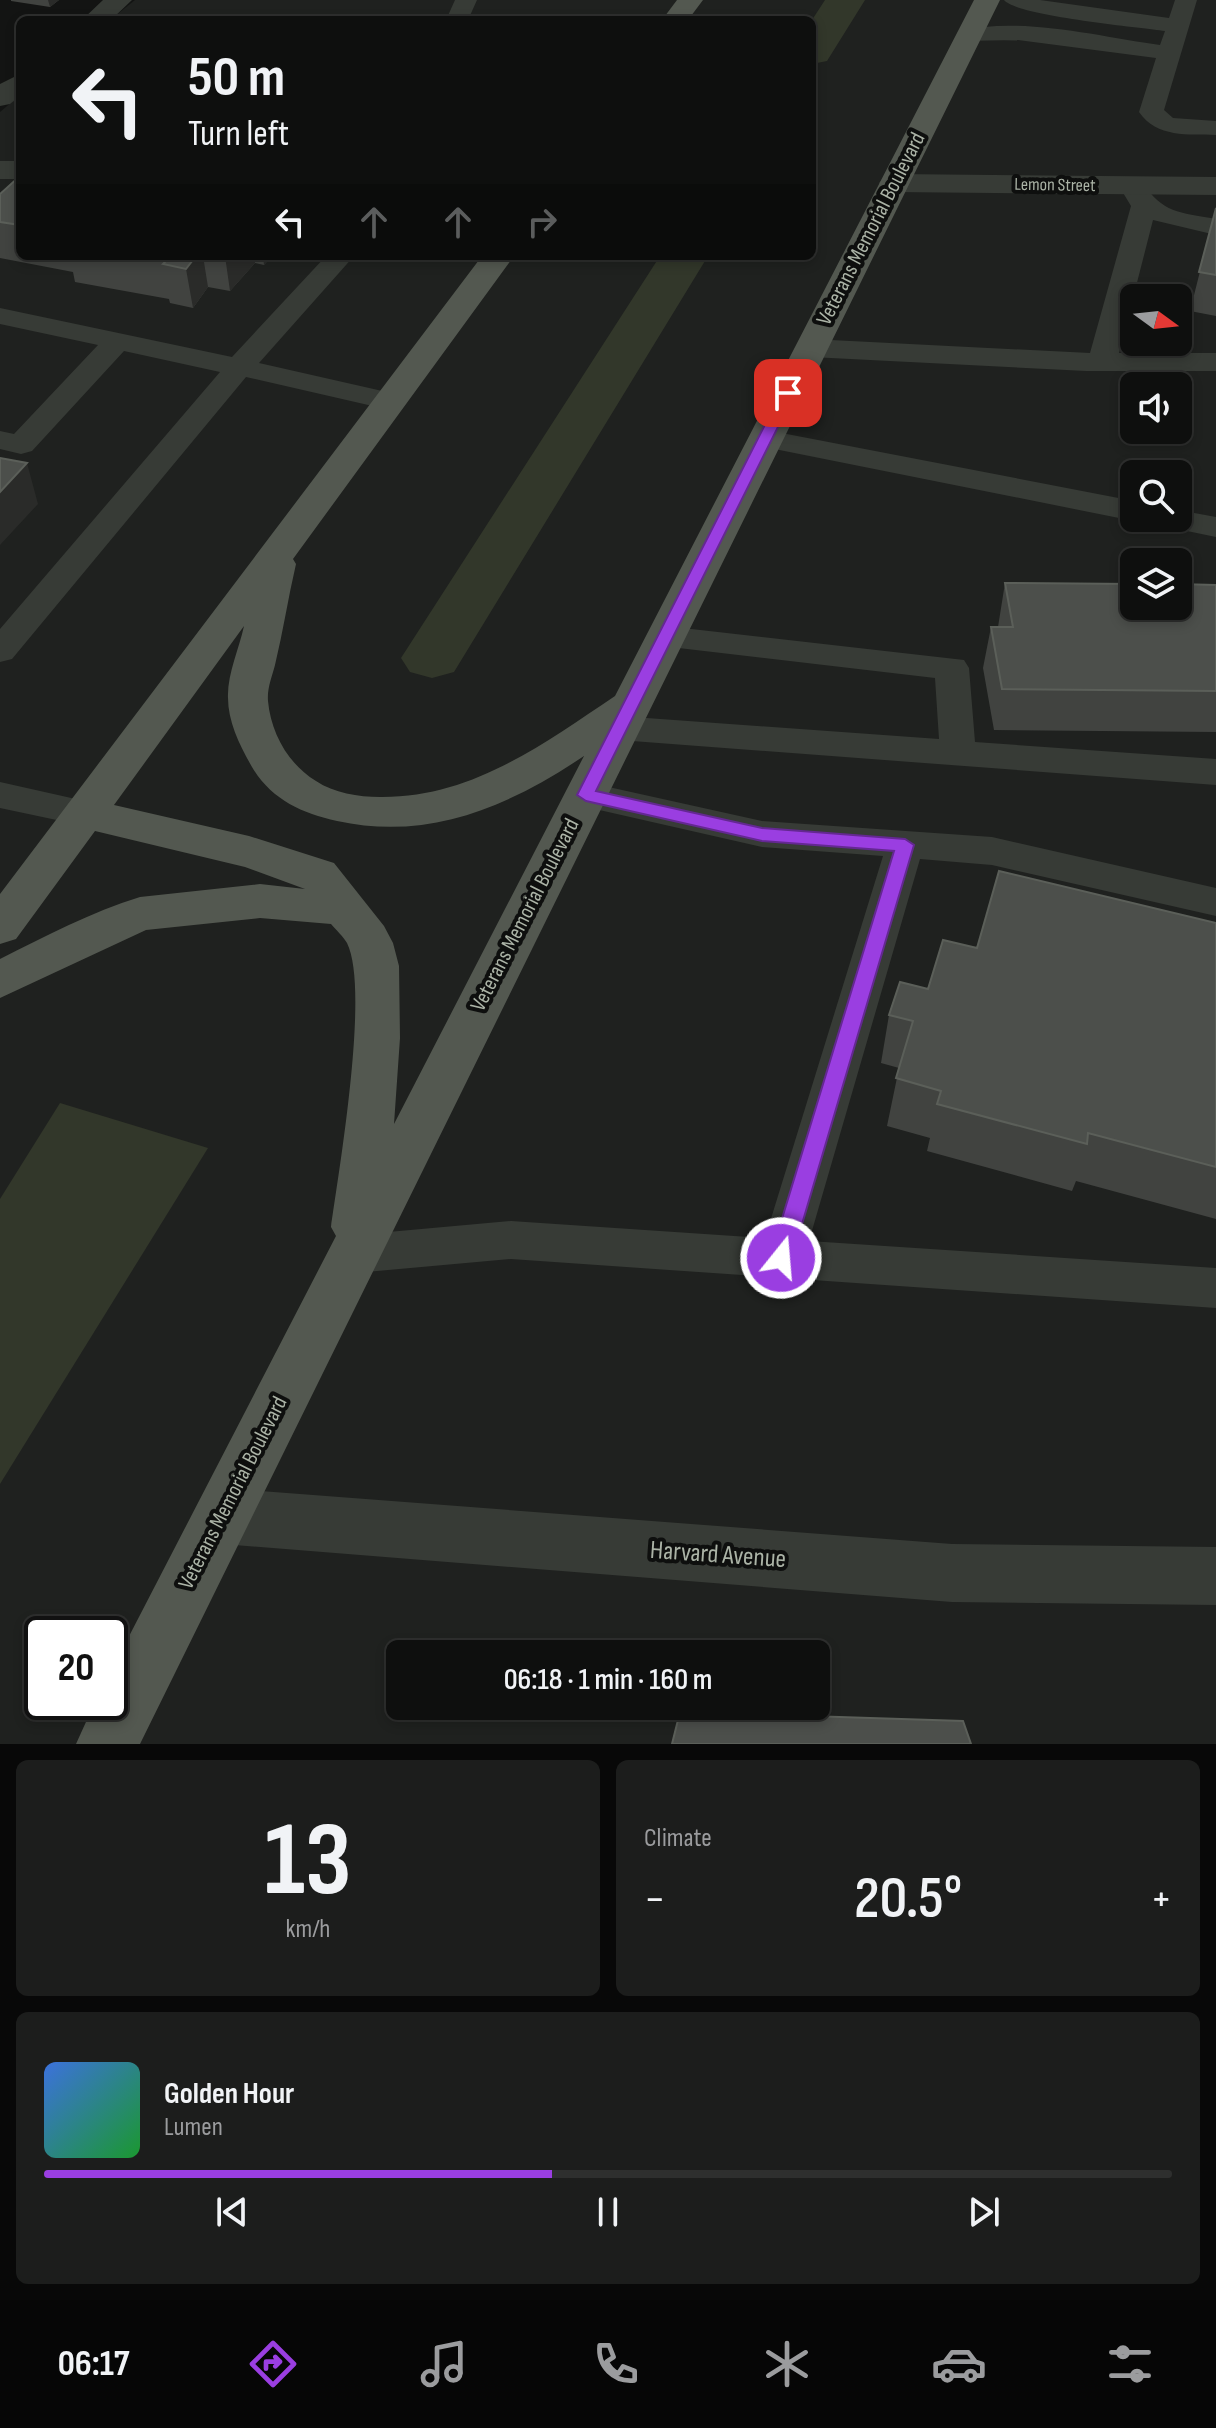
<!DOCTYPE html>
<html lang="en">
<head>
<meta charset="utf-8">
<style>
  body { margin:0; font-family:"Sofia Sans Condensed",sans-serif; background:#1c1d1c; color:#f1f3f6; height:100vh; display:flex; flex-direction:column; font-size:30px; white-space:nowrap }
  * { box-sizing:border-box; margin:0 }
  p { font-size:26px; color:#9b9c9e }
  .icon { flex:none; width:44px; height:44px; fill:none; stroke:currentColor; stroke-width:2; stroke-linecap:round; stroke-linejoin:round }
  .map { position:relative; height:1744px; overflow:hidden }
  .drawer { display:flex; flex-direction:column; gap:16px; padding:16px; background:#080808; flex:1 }
  .drawer>* { flex:none }
  .guide { position:absolute; left:16px; top:16px; width:800px; height:244px; border-radius:12px; box-shadow:0 4px 12px #0003,0 0 0 2px #2e2f2e; background:#0e0f0e; color:#f1f3f6; overflow:hidden }
  .needle { width:52px; rotate:105deg }
  .tools { position:absolute; left:1120px; top:284px; display:grid; gap:16px }
  .tools a { display:grid; place-items:center; width:72px; height:72px; border-radius:12px; background:#0e0f0e; box-shadow:0 4px 12px #0003,0 0 0 2px #2e2f2e; font-size:40px }
  .speed { position:absolute; left:24px; top:1616px; display:flex; gap:16px; font-size:40px; font-weight:700; text-align:center }
  .speed>* { display:grid; place-content:center; width:104px; height:104px; border-radius:50%; background:#0e0f0e; box-shadow:0 4px 12px #0003,0 0 0 2px #2e2f2e; line-height:1 }
  .speed .limit { border:4px solid #111; border-radius:12px; background:#fff; color:#111 }
  .pin { position:absolute; display:grid; place-items:center; width:68px; height:68px; color:#fff; margin:-34px; border-radius:16px; box-shadow:0 4px 12px #0006 }
  .me { position:absolute; width:88px; margin:-44px; rotate:17deg; stroke-linejoin:round; filter:drop-shadow(0 0 6px #0008) }
  .turn { display:flex; align-items:center; gap:28px; height:168px; padding:0 40px; font-size:36px }
  .turn .icon { width:104px; height:104px; stroke-width:2.5 }
  .turn b { display:block; font-size:56px; line-height:68px }
  .lanes { display:flex; align-items:center; height:76px; padding:0 40px; background:#0003; justify-content:center; gap:40px; direction:ltr }
  .lanes .off { opacity:.35 }
  .big { font-size:60px; font-weight:600; line-height:1.1 }
  .drawer .card { flex:1; display:flex; flex-direction:column; justify-content:center; gap:12px; min-width:0; padding:0 28px; border-radius:12px; background:#1c1d1c }
  .drawer .dial { align-items:center; gap:0 }
  .dial b { font-size:104px; line-height:1 }
  .song { display:flex; align-items:center; gap:24px }
  .cover { width:96px; height:96px; border-radius:12px; background:linear-gradient(135deg,hsl(220 70% 55%),hsl(130 70% 35%)) }
  .played { height:8px; border-radius:4px; background:linear-gradient(90deg,#9a3ee1 45%,#2e2f2e 45%) }
  .keys { display:flex; justify-content:space-around; direction:ltr }
  .heat { display:flex; justify-content:space-between; align-items:center; font-size:44px; direction:ltr }
  .drawer .tiles { flex:1; display:grid; gap:16px; grid-template-columns:1fr 1fr }
  .card:last-child { grid-column:span 2 }
  .trip { position:absolute; left:386px; top:1640px; width:444px; height:80px; border-radius:12px; background:#0e0f0e; box-shadow:0 4px 12px #0003,0 0 0 2px #2e2f2e; font-weight:600; line-height:80px; text-align:center }
  .dock { display:flex; height:128px; justify-content:space-around; align-items:center; background:#060606; color:#9b9c9e }
  .dock .icon { width:56px; height:56px }
  .dock .selected { color:#9a3ee1 }
  .dock b { font-size:36px; color:#f1f3f6 }
  .map>svg:first-child { display:block }
</style>
</head>
<body>
<div class="map">
<svg width="1216" height="1744" viewBox="0 0 1216 1744">
  <rect width="100%" height="100%" fill="#131413"/>
  <path fill="#1f211f" fill-rule="evenodd" d="M 135,0 L 1216,0 L 1216,1744 L 0,1744 L 0,112 L 20,95 L 20,256 L 812,256 L 812,20 L 110,20 ZM 1134,298 L 1178,298 L 1178,342 L 1134,342 ZM 1134,386 L 1178,386 L 1178,430 L 1134,430 ZM 1134,474 L 1178,474 L 1178,518 L 1134,518 ZM 1134,562 L 1178,562 L 1178,606 L 1134,606 ZM 42,1634 L 110,1634 L 110,1702 L 42,1702 ZM 400,1654 L 816,1654 L 816,1706 L 400,1706 Z"/>
  <path fill="#32372a" d="M 60,1103 L 208,1148 L 0,1484 L 0,1199 Z"/>
  <g fill="none" stroke-linecap="round" stroke-linejoin="round">
    <path fill="#32372a" fill-rule="evenodd" d="M 825,0 L 865,0 L 827,61 L 812,64 L 812,20 Z
      M 660,256 L 708,256 L 454,672 L 432,678 L 410,672 L 401,658 Z"/>
    <path fill="#373b36" fill-rule="evenodd" d="M 455,0 L 477,0 L 468,20 L 446,20 Z
      M 1004,0 L 1040,0 L 1169,18 L 1175,0 L 1197,0 L 1164,110 L 1173,118 L 1216,121 L 1216,135 C 1188,134 1157,138 1139,112 L 1156,58 L 1018,40 L 961,41 L 958,36 L 961,31 C 1021,16 1100,37 1160,45 L 1165,31 C 1138,27 1017,16 1004,0 Z
      M 1132,178 L 1141,181 C 1164,214 1178,212 1216,219 L 1216,235 L 1153,220 L 1119,353 L 1216,353 L 1216,371 L 1086,371 L 811,357 L 801,354 L 797,348 L 801,342 L 811,339 L 1090,353 L 1131,206 L 1119,186 L 1123,181 Z
      M 326,256 L 354,256 L 259,363 L 400,395 L 405,401 L 400,407 L 390,410 L 246,377 L 12,659 L 0,662 L 0,629 L 220,372 L 124,351 L 32,451 L 21,454 L 0,449 L 0,431 L 14,434 L 98,345 L 0,324 L 0,308 L 232,357 Z
      M 766,430 L 1134,501 L 1134,518 L 1144,518 L 1134,521 L 755,445 L 751,439 L 755,433 Z
      M 1178,510 L 1216,517 L 1216,537 L 1158,525 L 1153,518 L 1178,518 Z
      M 665,626 L 964,660 L 969,668 L 975,742 L 1216,759 L 1216,785 L 619,740 L 606,737 L 601,728 L 606,719 L 619,716 L 939,739 L 935,678 L 653,645 L 648,637 L 653,629 Z
      M 0,782 L 98,804 L 103,813 L 98,822 L 85,826 L 0,808 Z
      M 586,782 L 762,821 L 992,837 L 1216,888 L 1216,916 L 992,865 L 920,859 L 809,1241 L 1216,1268 L 1216,1308 L 511,1259 L 355,1273 L 339,1268 L 333,1254 L 339,1240 L 355,1235 L 511,1221 L 765,1238 L 883,856 L 762,847 L 573,804 L 568,795 L 573,786 Z"/>
    <path fill="#373b36" fill-rule="evenodd" d="M 103,0 L 132,0 L 111,20 L 82,20 Z
      M 20,74 L 20,96 L 10,104 L 0,106 L 0,84 Z
      M 0,161 L 20,161 L 20,179 L 0,179 Z
      M 894,174 L 1216,177 L 1216,195 L 894,192 L 884,189 L 879,183 L 884,177 Z
      M 222,1488 L 952,1544 L 1216,1547 L 1216,1605 L 952,1602 L 222,1544 L 202,1535 L 193,1516 L 202,1497 Z"/>
    <path fill="#535850" fill-rule="evenodd" d="M 677,0 L 703,0 L 688,20 L 662,20 Z
      M 974,0 L 1000,0 L 140,1744 L 76,1744 L 95,1702 L 110,1702 L 110,1673 L 336,1236 L 331,1227 C 339,1170 370,989 347,943 C 343,936 336,930 331,924 L 260,918 L 146,930 L 0,998 L 0,959 C 46,936 91,912 140,897 L 260,884 L 305,889 L 245,867 L 95,831 L 16,939 L 0,944 L 0,894 L 482,256 L 514,256 L 293,559 L 296,564 C 288,598 283,632 275,665 C 272,677 267,688 268,701 C 271,733 288,764 316,781 C 334,793 358,797 380,797 C 471,798 542,745 615,696 ZM 244,626 C 239,649 227,675 228,698 C 228,722 240,746 252,767 C 271,799 301,813 337,821 C 429,841 508,807 584,756 L 394,1124 L 400,1038 L 399,966 L 393,943 L 384,926 L 334,863 L 249,836 L 114,805 Z"/>
  </g>
  <path fill="#414340" d="M 11,0 L 59,0 L 50,7 L 11,1 Z
    M 20,176 L 20,256 L 272,256 L 264,265 L 255,263 L 230,291 L 208,287 L 193,308 L 170,303 L 169,299 L 75,282 L 73,272 L 0,258 L 0,194 Z
    M 1216,208 L 1216,316 L 1190,311 Z
    M 1005,583 L 1216,585 L 1216,732 L 994,730 L 983,668 L 991,627 L 998,627 Z
    M 1216,923 L 1216,1219 L 1076,1181 L 1072,1191 L 927,1151 L 930,1138 L 887,1126 L 899,1068 L 881,1063 L 889,1015 L 928,989 L 977,948 Z"/>
  <path fill="#2a2b29" d="M 48,0 L 59,0 L 50,7 Z
    M 196,256 L 203,256 L 208,287 L 193,308 L 186,269 Z
    M 225,256 L 254,256 L 255,263 L 230,291 Z
    M 263,256 L 272,256 L 264,265 Z
    M 27,463 L 38,504 L 0,545 L 0,492 Z"/>
  <path fill="#4c4f4b" stroke="#5b5f59" stroke-width="2" d="M 20,176 L 20,225 L 0,222 L 0,194 Z
    M 1216,208 L 1216,275 L 1199,272 Z
    M 140,256 L 196,256 L 186,269 L 163,264 L 166,261 Z
    M 0,458 L 27,463 L 0,492 Z
    M 1005,583 L 1134,584 L 1134,606 L 1178,606 L 1178,584 L 1216,585 L 1216,691 L 1002,689 L 991,627 L 1013,627 Z
    M 999,871 L 1216,923 L 1216,1167 L 1088,1133 L 1087,1144 L 937,1104 L 941,1091 L 896,1078 L 913,1021 L 889,1015 L 900,982 L 928,989 L 943,940 L 977,948 Z
    M 680,1712 L 963,1721 L 971,1744 L 672,1744 Z"/>
  <path fill="#9a3ee1" stroke="#642892" stroke-width="2" d="M 788,389 L 795,393 L 596,791 L 762,828 L 905,839 L 914,845 L 792,1258 L 788,1265 L 781,1268 L 773,1265 L 770,1258 L 894,851 L 762,841 L 586,801 L 577,795 L 781,393 Z"/>
  <g text-anchor="middle" dominant-baseline="central" stroke-width="8" stroke-linejoin="round" paint-order="stroke">
    <g font-size="18" fill="#abb3a6" stroke="#0e0f0e">
      <text transform="translate(1055 185) rotate(1)">Lemon Street</text>
    </g>
    <g font-size="22" fill="#abb3a6" stroke="#0e0f0e">
      <text transform="translate(871 229) rotate(-63)">Veterans Memorial Boulevard</text>
      <text transform="translate(525 915) rotate(-63)">Veterans Memorial Boulevard</text>
      <text transform="translate(233 1493) rotate(-63)">Veterans Memorial Boulevard</text>
    </g>
    <g font-size="26" fill="#abb3a6" stroke="#0e0f0e">
      <text transform="translate(718 1555) rotate(4)">Harvard Avenue</text>
    </g>
  </g>
</svg>
<div class="tools">
<a><svg class="needle" viewBox="-14 -14 28 28"><path d="M0-13l5 13h-10z" fill="#e53935"/><path d="M0 13l5-13h-10z" fill="#9b9c9e"/></svg></a>
<a><svg class="icon" aria-label="sound" viewBox="0 0 24 24"><path d="M4 9h4l5-4v14l-5-4H4zM17 9q2 3 0 6"/></svg></a>
<a><svg class="icon" aria-label="search" viewBox="0 0 24 24"><circle cx="10" cy="10" r="6"/><path d="M15 15l6 6"/></svg></a>
<a><svg class="icon" aria-label="layers" viewBox="0 0 24 24"><path d="M12 4l9 5-9 5-9-5zM3 14l9 5 9-5"/></svg></a>
</div>
<div class="speed"><div class="limit">20</div></div>
<div class="pin" style="left:788px;top:393px;background:#d93025"><svg class="icon" aria-label="arrive" viewBox="0 0 24 24"><path d="M6 21V4h12l-3 4 3 4H6"/></svg></div>
<svg class="me" style="left:781px;top:1258px" viewBox="-20 -20 40 40"><circle r="17" fill="#9a3ee1" stroke="#fff" stroke-width="3"/><path d="M0-11L8 9 0 5-8 9z" fill="#fff"/></svg>
<div class="trip">06:18 · 1 min · 160 m</div>
<div class="guide">
<div class="turn"><svg class="icon" aria-label="left" viewBox="0 0 24 24"><path d="M17 20v-9H6M10 6l-5 5 5 5"/></svg><div><b>50 m</b>Turn left</div></div>
<div class="lanes"><svg class="icon" aria-label="left" viewBox="0 0 24 24"><path d="M17 20v-9H6M10 6l-5 5 5 5"/></svg><svg class="icon off" aria-label="ahead" viewBox="0 0 24 24"><path d="M12 20V5M6 11l6-6 6 6"/></svg><svg class="icon off" aria-label="ahead" viewBox="0 0 24 24"><path d="M12 20V5M6 11l6-6 6 6"/></svg><svg class="icon off" aria-label="right" viewBox="0 0 24 24"><path d="M7 20v-9h11M14 6l5 5-5 5"/></svg></div>
</div>
</div>
<section class="drawer">
<div class="tiles">
<div class="card dial"><b>13</b><p>km/h</p></div>
<div class="card"><p>Climate</p>
<div class="heat"><a>−</a><b class="big">20.5°</b><a>+</a></div>
</div>
<div class="card">
<div class="song"><i class="cover"></i><div><b>Golden Hour</b><p>Lumen</p></div></div>
<div class="played"></div>
<div class="keys"><svg class="icon" aria-label="previous" viewBox="0 0 24 24"><path d="M18 5L8 12l10 7zM5 5v14"/></svg><svg class="icon" aria-label="pause" viewBox="0 0 24 24"><path d="M8 5v14M16 5v14"/></svg><svg class="icon" aria-label="next" viewBox="0 0 24 24"><path d="M6 5l10 7-10 7zM19 5v14"/></svg></div>
</div>
</div>
</section>
<nav class="dock">
<b>06:17</b>
<svg class="icon selected" aria-label="directions" viewBox="0 0 24 24"><path d="M12 3l9 9-9 9-9-9zM9 14v-3h6M13 9l2 2-2 2"/></svg>
<svg class="icon" aria-label="music" viewBox="0 0 24 24"><path d="M9 18V5l10-2v13"/><circle cx="6" cy="18" r="3"/><circle cx="16" cy="16" r="3"/></svg>
<svg class="icon" aria-label="phone" viewBox="0 0 24 24"><path d="M5 4h4l2 5-3 2q2 4 5 5l2-3 5 2v4C11 20 4 13 5 4z"/></svg>
<svg class="icon" aria-label="climate" viewBox="0 0 24 24"><path d="M12 3v18M4 7l16 10M4 17L20 7"/></svg>
<svg class="icon" aria-label="car" viewBox="0 0 24 24"><path d="M5 17H2v-5l4-1 3-4h7l3 4 3 1v5h-3M9 17h6M6 11h13"/><circle cx="7" cy="17" r="2"/><circle cx="17" cy="17" r="2"/></svg>
<svg class="icon" aria-label="filters" viewBox="0 0 24 24"><path d="M4 7h16M4 17h16"/><circle cx="9" cy="7" r="2"/><circle cx="15" cy="17" r="2"/></svg>
</nav>
</body>
</html>
